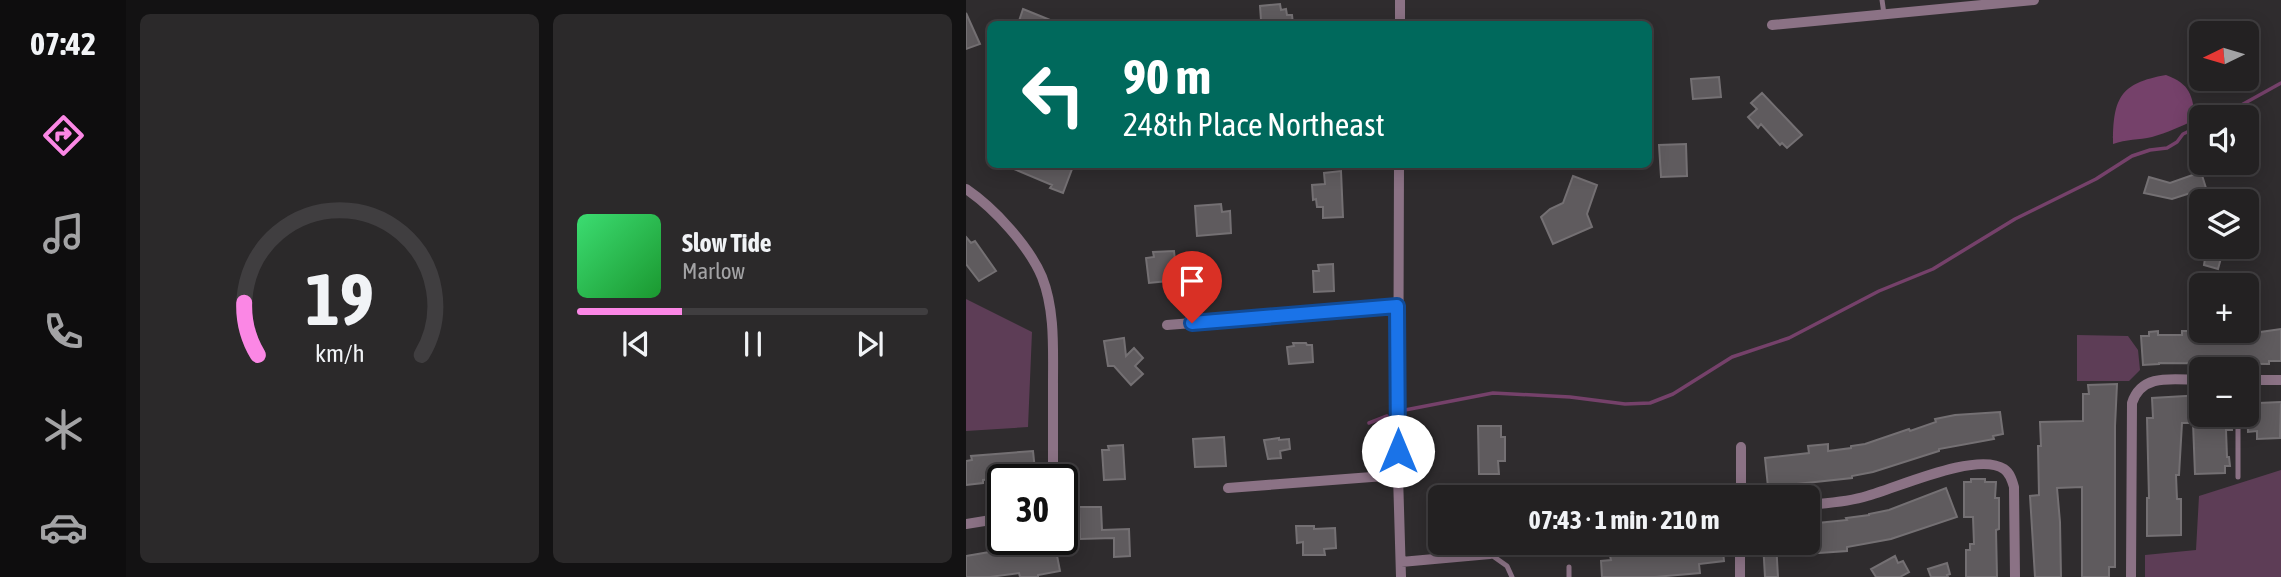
<!DOCTYPE html>
<html lang="en">
<head>
<meta charset="utf-8">
<style>
  body { margin:0; font-family:"Asap Condensed",sans-serif; background:#2b292a; color:#f1f3f6; height:100vh; display:flex; flex-direction:column; font-size:26px; white-space:nowrap }
  * { box-sizing:border-box; margin:0 }
  p { font-size:23px; color:#a3a3a5 }
  .icon { flex:none; width:38px; height:38px; fill:none; stroke:currentColor; stroke-width:2; stroke-linecap:round; stroke-linejoin:round }
  .map { position:relative; flex:1; overflow:hidden }
  .details { display:flex; flex-direction:column; gap:14px; padding:14px; background:#131213; width:840px }
  .details>* { flex:none }
  .banner { position:absolute; left:21px; top:21px; width:665px; height:147px; border-radius:10px; box-shadow:0 4px 18px #0003,0 0 0 2px #403e40; background:#00695c; color:#fff; overflow:hidden }
  .needle { width:46px; rotate:265deg }
  .tools { position:absolute; left:1223px; top:21px; display:grid; gap:14px }
  .tools a { display:grid; place-items:center; width:70px; height:70px; border-radius:10px; background:#232122; box-shadow:0 4px 18px #0003,0 0 0 2px #403e40; font-size:35px }
  .speed { position:absolute; left:21px; top:464px; display:flex; gap:14px; font-size:35px; font-weight:700; text-align:center }
  .speed>* { display:grid; place-content:center; width:91px; height:91px; border-radius:50%; background:#232122; box-shadow:0 4px 18px #0003,0 0 0 2px #403e40; line-height:1 }
  .speed .limit { border:4px solid #111; border-radius:10px; background:#fff; color:#111 }
  .pin { position:absolute; display:grid; place-items:center; width:60px; height:60px; color:#fff; margin:-72px -30px; border-radius:50% 50% 50% 0; rotate:-45deg; box-shadow:0 0 7px #0007 }
  .pin .icon { rotate:45deg }
  .me { position:absolute; width:77px; margin:-38px; rotate:0deg; stroke-linejoin:round; filter:drop-shadow(0 0 5px #0008) }
  .turn { display:flex; align-items:center; gap:24px; height:147px; padding:0 21px; font-size:32px }
  .turn .icon { width:91px; height:91px; stroke-width:2.5 }
  .turn b { display:block; font-size:49px; line-height:60px }
  .details .card { flex:1; display:flex; flex-direction:column; justify-content:center; gap:10px; min-width:0; padding:0 24px; border-radius:10px; background:#2b292a }
  .details .dial { align-items:center; gap:0 }
  .dial svg { height:182px; overflow:visible; fill:none; stroke:#403e40; stroke-width:7; stroke-linecap:round; text-anchor:middle }
  .dial text { fill:#f1f3f6; stroke:none }
  .song { display:flex; align-items:center; gap:21px }
  .cover { width:84px; height:84px; border-radius:10px; background:linear-gradient(135deg,hsl(140 70% 55%),hsl(130 70% 35%)) }
  .played { height:7px; border-radius:4px; background:linear-gradient(90deg,#fb87e5 30%,#403e40 30%) }
  .keys { display:flex; justify-content:space-around; direction:ltr }
  .details .tiles { flex:1; display:grid; gap:14px; grid-template-columns:repeat(2,1fr) }
  .trip { position:absolute; left:462px; top:485px; width:392px; height:70px; border-radius:10px; background:#232122; box-shadow:0 4px 18px #0003,0 0 0 2px #403e40; font-weight:700; line-height:70px; text-align:center }
  main { display:flex; flex:1; min-height:0 }
  .tab-bar { display:flex; flex-direction:column; width:126px; justify-content:space-around; align-items:center; background:#0e0d0e; color:#a3a3a5 }
  .tab-bar .icon { width:49px; height:49px }
  .tab-bar .active { color:#fb87e5 }
  .tab-bar b { font-size:32px; color:#f1f3f6 }
  .map>svg:first-child { display:block }
</style>
</head>
<body>
<main>
<nav class="tab-bar">
<b>07:42</b>
<svg class="icon active" aria-label="directions" viewBox="0 0 24 24"><path d="M12 3l9 9-9 9-9-9zM9 14v-3h6M13 9l2 2-2 2"/></svg>
<svg class="icon" aria-label="music" viewBox="0 0 24 24"><path d="M9 18V5l10-2v13"/><circle cx="6" cy="18" r="3"/><circle cx="16" cy="16" r="3"/></svg>
<svg class="icon" aria-label="phone" viewBox="0 0 24 24"><path d="M5 4h4l2 5-3 2q2 4 5 5l2-3 5 2v4C11 20 4 13 5 4z"/></svg>
<svg class="icon" aria-label="climate" viewBox="0 0 24 24"><path d="M12 3v18M4 7l16 10M4 17L20 7"/></svg>
<svg class="icon" aria-label="car" viewBox="0 0 24 24"><path d="M5 17H2v-5l4-1 3-4h7l3 4 3 1v5h-3M9 17h6M6 11h13"/><circle cx="7" cy="17" r="2"/><circle cx="17" cy="17" r="2"/></svg>
</nav>
<section class="details">
<div class="tiles">
<div class="card dial"><svg viewBox="0 0 100 80">
<path d="M14 69A42 42 0 1 1 86 69"/>
<path d="M14 69A42 42 0 0 1 8 46" stroke="#fb87e5"/>
<text x="50" y="56" font-size="32" font-weight="700">19</text>
<text x="50" y="72" font-size="11">km/h</text>
</svg></div>
<div class="card">
<div class="song"><i class="cover"></i><div><b>Slow Tide</b><p>Marlow</p></div></div>
<div class="played"></div>
<div class="keys"><svg class="icon" aria-label="previous" viewBox="0 0 24 24"><path d="M18 5L8 12l10 7zM5 5v14"/></svg><svg class="icon" aria-label="pause" viewBox="0 0 24 24"><path d="M8 5v14M16 5v14"/></svg><svg class="icon" aria-label="next" viewBox="0 0 24 24"><path d="M6 5l10 7-10 7zM19 5v14"/></svg></div>
</div>
</div>
</section>
<div class="map">
<svg width="1315" height="577" viewBox="0 0 1315 577">
  <rect width="100%" height="100%" fill="#2f2c2e"/>
  <path fill="#5d3d56" d="M 0,299 L 66,332 L 62,427 L 0,431 Z
    M 1111,335 L 1162,336 L 1172,350 L 1174,370 L 1163,381 L 1111,381 Z
    M 1315,470 L 1315,577 L 1179,577 L 1179,555 L 1230,550 L 1233,496 Z"/>
  <path fill="#75416a" d="M 1200,75 C 1224,84 1227,95 1229,120 C 1215,126 1201,133 1186,137 C 1173,140 1160,139 1147,144 C 1147,98 1154,83 1200,75 Z"/>
  <g fill="none" stroke-linecap="round" stroke-linejoin="round">
    <path stroke="#75416a" stroke-width="3.5" d="M 1241,117 L 1261,113 L 1315,83
      M 1229,120 L 1236,118
      M 439,410 L 527,393 L 604,397 L 659,404 L 684,403 L 707,394 L 766,357 L 823,338 L 913,291 L 967,269 L 1049,219 L 1130,179 L 1166,156 L 1184,150 L 1201,148 L 1211,142 L 1217,134 L 1236,125
      M 403,423 L 421,416"/>
  </g>
  <path fill="#5f5b5e" stroke="#747073" stroke-width="2" d="M 314,4 L 315,10 L 320,9 L 321,15 L 326,15 L 327,24 L 302,24 L 302,20 L 295,20 L 294,6 Z
    M 57,9 L 94,24 L 52,24 Z
    M 0,13 L 14,44 L 0,49 Z
    M 753,77 L 755,97 L 727,99 L 725,79 Z
    M 796,93 L 836,135 L 821,148 L 816,143 L 814,145 L 795,124 L 792,128 L 782,117 L 791,109 L 785,103 Z
    M 720,144 L 721,176 L 695,177 L 693,145 Z
    M 36,164 L 94,164 L 106,169 L 97,193 L 84,188 L 86,185 Z
    M 375,171 L 377,217 L 357,218 L 357,207 L 351,207 L 350,199 L 347,200 L 346,185 L 359,184 L 358,173 Z
    M 1235,172 L 1240,188 L 1206,199 L 1178,193 L 1183,177 L 1204,183 Z
    M 607,176 L 631,185 L 621,214 L 626,227 L 587,244 L 575,217 L 584,209 L 597,203 Z
    M 255,204 L 256,212 L 264,211 L 265,233 L 231,236 L 229,206 Z
    M 0,237 L 5,243 L 9,241 L 30,271 L 13,281 L 0,264 Z
    M 1237,247 L 1258,247 L 1252,269 L 1238,265 L 1239,259 L 1234,257 Z
    M 208,251 L 210,268 L 201,269 L 202,281 L 183,283 L 180,258 L 188,257 L 187,252 Z
    M 367,264 L 368,291 L 348,292 L 347,271 L 353,271 L 352,265 Z
    M 1315,329 L 1315,361 L 1303,361 L 1303,364 L 1193,363 L 1193,364 L 1177,365 L 1175,336 L 1183,336 L 1183,332 L 1192,331 L 1192,335 L 1216,335 L 1216,331 L 1287,331 L 1287,333 Z
    M 158,338 L 160,356 L 168,348 L 177,358 L 169,366 L 177,374 L 165,385 L 148,366 L 142,366 L 138,341 Z
    M 327,343 L 340,343 L 341,345 L 346,345 L 347,362 L 323,364 L 321,347 L 328,346 Z
    M 1151,384 L 1149,426 L 1149,567 L 1143,567 L 1143,577 L 1116,577 L 1116,487 L 1091,488 L 1094,522 L 1095,577 L 1069,577 L 1064,496 L 1073,495 L 1072,446 L 1075,446 L 1074,422 L 1117,421 L 1117,394 L 1123,394 L 1122,385 Z
    M 1236,395 L 1236,415 L 1265,415 L 1266,430 L 1260,430 L 1261,457 L 1263,457 L 1264,466 L 1259,466 L 1259,473 L 1229,474 L 1227,423 L 1216,423 L 1213,475 L 1210,475 L 1211,499 L 1215,499 L 1215,535 L 1181,536 L 1181,498 L 1183,498 L 1181,418 L 1187,418 L 1186,398 Z
    M 1291,401 L 1292,403 L 1315,402 L 1314,438 L 1291,439 L 1291,431 L 1282,432 L 1281,402 Z
    M 1034,412 L 1037,434 L 1027,436 L 1028,439 L 973,449 L 973,451 L 954,457 L 907,472 L 886,476 L 886,478 L 802,487 L 799,458 L 843,453 L 842,446 L 862,444 L 862,451 L 885,448 L 885,446 L 899,444 L 943,429 L 944,431 L 970,422 L 969,419 L 989,415 Z
    M 512,426 L 535,426 L 535,437 L 539,437 L 539,461 L 532,461 L 533,474 L 513,474 Z
    M 258,437 L 260,466 L 229,467 L 227,439 Z
    M 313,438 L 313,440 L 323,439 L 324,449 L 314,451 L 315,458 L 302,459 L 298,440 Z
    M 157,445 L 159,479 L 138,480 L 136,450 L 143,450 L 142,446 Z
    M 67,451 L 70,480 L 39,480 L 39,478 L 17,480 L 17,483 L 0,485 L 0,461 L 6,460 L 5,456 Z
    M 1005,479 L 1019,479 L 1019,482 L 1030,482 L 1029,498 L 1033,498 L 1033,529 L 1030,530 L 1031,577 L 1000,577 L 1000,550 L 1004,550 L 1004,544 L 1008,544 L 1007,517 L 998,517 L 998,482 L 1005,482 Z
    M 980,488 L 991,517 L 925,539 L 881,547 L 881,551 L 839,554 L 838,542 L 842,542 L 842,524 L 881,520 L 880,518 L 903,515 L 903,514 L 923,510 Z
    M 113,507 L 135,507 L 136,530 L 163,529 L 164,556 L 148,557 L 148,538 L 114,539 Z
    M 330,526 L 348,526 L 348,529 L 369,528 L 370,548 L 358,549 L 359,555 L 337,555 L 337,542 L 331,543 Z
    M 88,540 L 94,571 L 72,575 L 72,577 L 54,577 L 53,573 L 24,577 L 0,577 L 0,556 L 35,550 L 35,554 L 43,553 L 43,555 L 79,548 L 78,542 Z
    M 710,542 L 756,542 L 758,561 L 733,564 L 734,573 L 689,577 L 636,577 L 635,561 L 645,560 L 644,556 L 670,554 L 670,550 L 685,549 L 685,545 Z
    M 797,542 L 810,542 L 812,577 L 799,577 Z
    M 929,556 L 932,563 L 937,561 L 943,572 L 934,577 L 910,577 L 905,569 Z
    M 981,563 L 984,574 L 981,575 L 982,577 L 965,577 L 962,569 Z"/>
  <g fill="none" stroke-linecap="round" stroke-linejoin="round">
    <path stroke="#8b7285" stroke-width="5" d="M 916,0 L 918,14
      M 1272,477 L 1272,415
      M 473,502 L 474,503
      M 494,542 L 495,557
      M 546,577 L 541,566 L 524,554 L 547,542
      M 603,577 L 603,567"/>
    <path stroke="#8b7285" stroke-width="10" d="M 434,24 L 434,0
      M 806,25 L 1068,0
      M 433,164 L 432,475 L 435,577
      M 0,189 C 28,208 63,246 76,277 C 89,310 87,348 87,383 C 87,415 87,447 87,480
      M 201,325 L 431,307
      M 1281,380 L 1315,380
      M 262,488 L 432,475
      M 775,497 L 775,447
      M 842,505 C 862,503 882,502 901,496 C 931,488 1011,451 1038,469 C 1044,473 1046,480 1048,487 L 1049,577
      M 0,524 L 37,518
      M 435,562 L 524,554
      M 774,577 L 774,542
      M 1165,577 L 1166,403 C 1176,372 1209,380 1236,380"/>
  </g>
  <g fill="none" stroke-linecap="round" stroke-linejoin="round">
    <defs>
      <path id="route" d="M 226,323 L 431,306 L 432,451"/>
    </defs>
    <use href="#route" stroke="#114b97" stroke-width="18"/>
    <use href="#route" stroke="#1a73e8" stroke-width="12"/>
  </g>
</svg>
<div class="tools">
<a><svg class="needle" viewBox="-14 -14 28 28"><path d="M0-13l5 13h-10z" fill="#e53935"/><path d="M0 13l5-13h-10z" fill="#a3a3a5"/></svg></a>
<a><svg class="icon" aria-label="sound" viewBox="0 0 24 24"><path d="M4 9h4l5-4v14l-5-4H4zM17 9q2 3 0 6"/></svg></a>
<a><svg class="icon" aria-label="layers" viewBox="0 0 24 24"><path d="M12 4l9 5-9 5-9-5zM3 14l9 5 9-5"/></svg></a>
<a>+</a>
<a>−</a>
</div>
<div class="speed"><div class="limit">30</div></div>
<div class="pin" style="left:226px;top:323px;background:#d93025"><svg class="icon" aria-label="arrive" viewBox="0 0 24 24"><path d="M6 21V4h12l-3 4 3 4H6"/></svg></div>
<svg class="me" style="left:432px;top:451px" viewBox="-20 -20 40 40"><circle r="19" fill="#fff"/><path d="M0-13L10 11 0 6-10 11z" fill="#1a73e8"/></svg>
<div class="trip">07:43 · 1 min · 210 m</div>
<div class="banner">
<div class="turn"><svg class="icon" aria-label="left" viewBox="0 0 24 24"><path d="M17 20v-9H6M10 6l-5 5 5 5"/></svg><div><b>90 m</b>248th Place Northeast</div></div>
</div>
</div>
</main>
</body>
</html>
